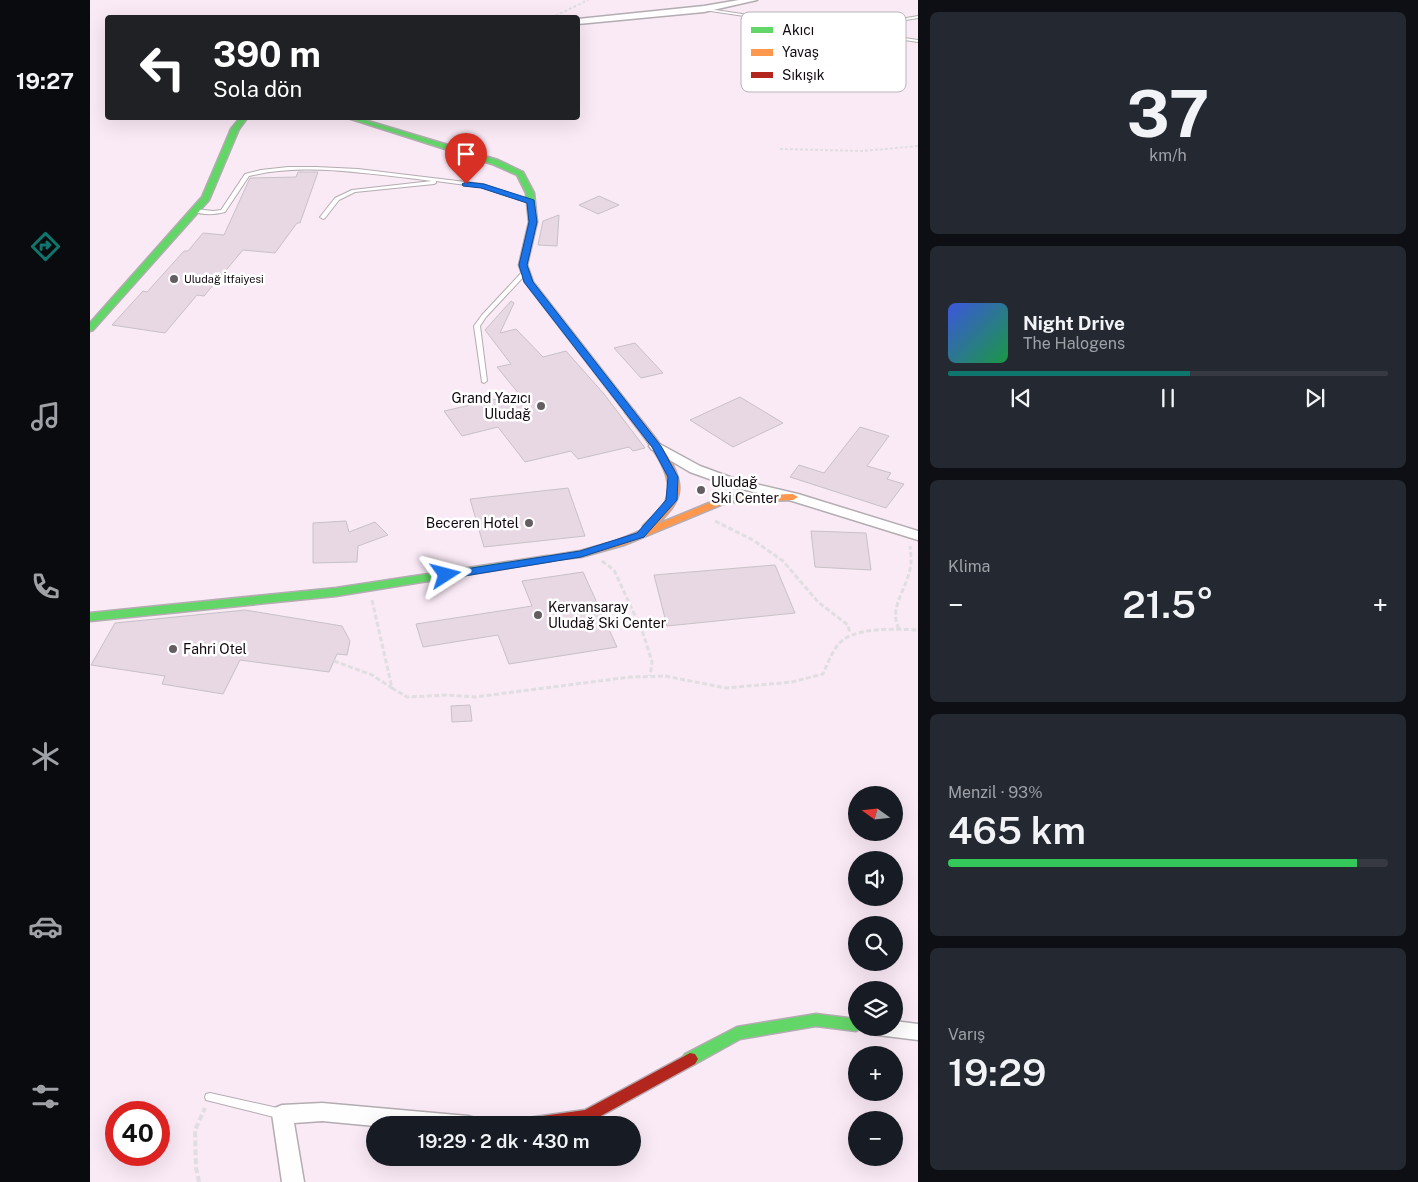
<!DOCTYPE html>
<html lang="tr">
<head>
<meta charset="utf-8">
<style>
  body { margin:0; font-family:"Public Sans",sans-serif; background:#242831; color:#f1f3f6; height:100vh; display:flex; flex-direction:column; font-size:19px; white-space:nowrap }
  * { box-sizing:border-box; margin:0 }
  p { font-size:16px; color:#9ea1a6 }
  .icon { flex:none; width:28px; height:28px; fill:none; stroke:currentColor; stroke-width:2; stroke-linecap:round; stroke-linejoin:round }
  .map { position:relative; flex:1; overflow:hidden }
  .details { display:flex; flex-direction:column; gap:12px; padding:12px; background:#0d0f14; width:500px }
  .details>* { flex:none }
  .guide { position:absolute; left:15px; top:15px; width:475px; height:105px; border-radius:5px; box-shadow:0 5px 20px #0002; background:#202124; color:#fff; overflow:hidden }
  .needle { width:32px; rotate:285deg }
  .fabs { position:absolute; left:758px; top:786px; display:grid; gap:10px }
  .fabs a { display:grid; place-items:center; width:55px; height:55px; border-radius:50%; background:#171b24; box-shadow:0 5px 20px #0002; font-size:25px }
  .speed { position:absolute; left:15px; top:1101px; display:flex; gap:10px; font-size:25px; font-weight:700; text-align:center }
  .speed>* { display:grid; place-content:center; width:65px; height:65px; border-radius:50%; background:#171b24; box-shadow:0 5px 20px #0002; line-height:1 }
  .speed .limit { border:8px solid #d22; background:#fff; color:#111 }
  .pin { position:absolute; display:grid; place-items:center; width:42px; height:42px; color:#fff; margin:-51px -21px; border-radius:50% 50% 50% 0; rotate:-45deg; box-shadow:0 0 5px #0007 }
  .pin .icon { rotate:45deg }
  .me { position:absolute; width:55px; margin:-28px; rotate:81deg; stroke-linejoin:round; filter:drop-shadow(0 0 4px #0008) }
  .turn { display:flex; align-items:center; gap:18px; height:105px; padding:0 25px; font-size:22px }
  .turn .icon { width:65px; height:65px; stroke-width:2.5 }
  .turn b { display:block; font-size:35px; line-height:42px }
  .big { font-size:38px; font-weight:600; line-height:1.1 }
  .details .widget { flex:1; display:flex; flex-direction:column; justify-content:center; gap:8px; min-width:0; padding:0 18px; border-radius:8px; background:#242831 }
  .details .dial { align-items:center; gap:0 }
  .dial b { font-size:65px; line-height:1 }
  .song { display:flex; align-items:center; gap:15px }
  .cover { width:60px; height:60px; border-radius:8px; background:linear-gradient(135deg,hsl(230 70% 55%),hsl(140 70% 35%)) }
  .played { height:5px; border-radius:2px; background:linear-gradient(90deg,#0f766e 55%,#363941 55%) }
  .keys { display:flex; justify-content:space-around; direction:ltr }
  .heat { display:flex; justify-content:space-between; align-items:center; font-size:28px; direction:ltr }
  .charge { height:8px; border-radius:4px; background:linear-gradient(90deg,#34c759 93%,#363941 0) }
  .trip { position:absolute; left:276px; top:1116px; width:275px; height:50px; border-radius:25px; background:#171b24; box-shadow:0 5px 20px #0002; font-weight:600; line-height:50px; text-align:center }
  main { display:flex; flex:1; min-height:0 }
  .menu { display:flex; flex-direction:column; width:90px; justify-content:space-around; align-items:center; background:#090b0e; color:#9ea1a6 }
  .menu .icon { width:35px; height:35px }
  .menu .on { color:#0f766e }
  .menu b { font-size:22px; color:#f1f3f6 }
  .map>svg:first-child { display:block }
</style>
</head>
<body>
<main>
<nav class="menu">
<b>19:27</b>
<svg class="icon on" aria-label="directions" viewBox="0 0 24 24"><path d="M12 3l9 9-9 9-9-9zM9 14v-3h6M13 9l2 2-2 2"/></svg>
<svg class="icon" aria-label="music" viewBox="0 0 24 24"><path d="M9 18V5l10-2v13"/><circle cx="6" cy="18" r="3"/><circle cx="16" cy="16" r="3"/></svg>
<svg class="icon" aria-label="phone" viewBox="0 0 24 24"><path d="M5 4h4l2 5-3 2q2 4 5 5l2-3 5 2v4C11 20 4 13 5 4z"/></svg>
<svg class="icon" aria-label="climate" viewBox="0 0 24 24"><path d="M12 3v18M4 7l16 10M4 17L20 7"/></svg>
<svg class="icon" aria-label="car" viewBox="0 0 24 24"><path d="M5 17H2v-5l4-1 3-4h7l3 4 3 1v5h-3M9 17h6M6 11h13"/><circle cx="7" cy="17" r="2"/><circle cx="17" cy="17" r="2"/></svg>
<svg class="icon" aria-label="filters" viewBox="0 0 24 24"><path d="M4 7h16M4 17h16"/><circle cx="9" cy="7" r="2"/><circle cx="15" cy="17" r="2"/></svg>
</nav>
<div class="map">
<svg width="828" height="1182" viewBox="0 0 828 1182">
  <rect width="100%" height="100%" fill="#fcf8fb"/>
  <path fill="#faeaf6" fill-rule="evenodd" d="M 0,0 L 828,0 L 828,1182 L 0,1182 ZM 18,18 L 488,18 L 488,118 L 18,118 ZM 766,795 L 804,795 L 804,832 L 766,832 ZM 766,860 L 804,860 L 804,898 L 766,898 ZM 766,925 L 804,925 L 804,962 L 766,962 ZM 766,990 L 804,990 L 804,1028 L 766,1028 ZM 766,1055 L 804,1055 L 804,1092 L 766,1092 ZM 26,1112 L 69,1112 L 69,1155 L 26,1155 ZM 766,1120 L 804,1120 L 804,1158 L 766,1158 ZM 285,1125 L 542,1125 L 542,1158 L 285,1158 Z"/>
  <path fill="#e7d8e3" stroke="#c8c1c6" d="M 208,172 L 228,172 L 210,223 L 207,223 L 185,253 L 153,250 L 114,296 L 107,295 L 75,333 L 22,325 L 53,291 L 57,292 L 94,251 L 98,251 L 113,233 L 134,235 L 160,178 L 206,177 Z
    M 509,196 L 529,205 L 508,214 L 489,205 Z
    M 469,215 L 467,246 L 448,245 L 453,221 Z
    M 421,301 L 424,303 L 410,333 L 426,329 L 453,357 L 476,351 L 514,394 L 555,448 L 543,451 L 539,447 L 488,459 L 481,451 L 435,462 L 408,427 L 372,436 L 354,411 L 429,394 L 407,367 L 421,364 L 395,330 Z
    M 545,343 L 573,373 L 551,378 L 524,348 Z
    M 650,397 L 693,423 L 643,447 L 600,420 Z
    M 770,427 L 799,436 L 777,466 L 801,473 L 797,479 L 814,484 L 796,508 L 700,477 L 709,465 L 734,473 Z
    M 478,488 L 495,536 L 394,547 L 380,499 Z
    M 256,521 L 259,532 L 285,522 L 298,535 L 268,546 L 267,562 L 223,563 L 223,523 Z
    M 721,531 L 776,533 L 781,570 L 725,567 Z
    M 685,565 L 705,613 L 577,626 L 564,575 Z
    M 493,572 L 527,647 L 419,664 L 408,635 L 333,647 L 326,624 L 442,606 L 432,581 Z
    M 155,610 L 252,626 L 260,641 L 257,655 L 247,654 L 239,672 L 150,660 L 133,694 L 72,684 L 75,676 L 1,665 L 25,623 Z
    M 380,705 L 382,721 L 362,722 L 361,706 Z"/>
  <g fill="none" stroke-linecap="round" stroke-linejoin="round">
    <defs>
      <path id="lane" d="M 612,8 L 828,40 L 828,42 L 614,10 L 612,10 Z
        M 828,16 L 828,18 L 761,29 L 759,28 Z
        M 198,167 L 226,167 L 268,169 L 392,184 L 444,202 L 439,203 L 391,187 L 346,181 L 346,183 L 344,184 L 265,192 L 249,200 L 235,218 L 233,219 L 230,217 L 245,198 L 262,190 L 342,181 C 319,178 296,175 273,173 C 235,169 197,167 159,176 L 135,212 C 124,215 112,215 102,211 L 105,209 L 123,211 L 131,210 L 155,174 L 171,170 Z
        M 435,270 L 438,272 L 437,273 L 396,317 L 390,326 L 397,381 L 394,383 L 392,382 L 384,326 L 392,315 L 433,271 Z
        M 120,1093 L 192,1109 L 196,1111 L 197,1114 L 196,1117 L 192,1119 L 116,1100 L 115,1097 L 116,1094 Z"/>
      <path id="street" d="M 649,0 L 667,0 L 614,12 L 488,24 L 488,19 L 614,6 Z
        M 566,442 L 610,466 L 648,480 L 708,494 L 828,531 L 828,540 L 699,500 L 639,486 L 600,472 L 561,449 L 559,446 L 561,443 Z
        M 804,1021 L 828,1024 L 828,1040 L 780,1034 L 777,1028 L 804,1028 Z
        M 232,1103 L 378,1116 L 385,1118 L 388,1125 L 285,1126 L 232,1121 L 204,1123 L 214,1182 L 192,1182 L 182,1114 L 185,1108 L 192,1105 Z"/>
      <path id="fast" d="M 150,118 L 157,118 L 149,129 L 119,200 L 3,330 L 0,331 L 0,323 L 112,197 L 141,129 Z
        M 258,118 L 268,118 L 408,160 L 433,172 L 444,193 L 447,222 L 437,265 L 443,282 L 543,410 L 545,412 L 543,414 L 537,414 L 435,282 L 429,265 L 439,222 L 436,193 L 427,175 L 402,164 Z
        M 457,556 L 461,557 L 462,559 L 461,561 L 246,596 L 0,621 L 0,613 L 246,588 Z
        M 726,1014 L 766,1019 L 766,1028 L 772,1028 L 766,1031 L 726,1026 L 650,1039 L 605,1064 L 600,1065 L 595,1064 L 592,1059 L 595,1054 L 647,1027 Z"/>
      <path id="slow" d="M 540,409 L 543,410 C 558,429 592,466 589,491 C 588,504 576,515 568,524 L 636,496 L 703,494 L 708,497 L 703,500 L 638,502 L 534,545 L 491,557 L 453,561 L 452,559 L 453,557 L 490,551 L 526,541 L 553,530 L 553,526 C 561,518 572,510 576,500 C 588,472 550,433 535,412 Z"/>
      <path id="jam" d="M 600,1053 L 605,1054 L 608,1059 L 605,1064 L 498,1123 L 484,1125 L 430,1125 L 432,1120 L 438,1118 L 495,1110 Z"/>
    </defs>
    <use href="#lane" stroke="#b3acb1" stroke-width="2"/>
    <use href="#street" stroke="#b3acb1" stroke-width="3"/>
    <use href="#fast" stroke="#b3acb1" stroke-width="3"/>
    <use href="#slow" stroke="#b3acb1" stroke-width="3"/>
    <use href="#jam" stroke="#b3acb1" stroke-width="3"/>
    <path stroke="#e0dee0" stroke-width="2" stroke-dasharray="3 2" stroke-linecap="butt" d="M 461,18 L 498,0
      M 690,149 L 772,151 L 828,146"/>
    <path stroke="#e0dee0" stroke-width="3" stroke-dasharray="5 2.5" stroke-linecap="butt" d="M 625,521 L 663,540 L 693,561 L 728,602 L 758,625 L 760,634
      M 512,561 L 524,570 L 553,633 L 562,662 L 560,676
      M 282,600 L 302,688 L 317,697 L 357,695 L 385,697 L 540,677 L 575,676 L 636,688 L 702,682 L 733,674 C 737,665 741,654 747,646 C 761,626 806,629 828,630
      M 809,629 C 799,609 814,593 819,573 C 822,564 821,555 820,546
      M 244,661 L 282,675 L 302,688"/>
    <path stroke="#e0dee0" stroke-width="4" stroke-dasharray="6 3" stroke-linecap="butt" d="M 109,1182 L 106,1168 L 105,1130 L 115,1108"/>
    <use href="#lane" fill="#fffefe" fill-rule="evenodd"/>
    <use href="#street" fill="#fffefe" fill-rule="evenodd"/>
    <use href="#fast" fill="#63d668" fill-rule="evenodd"/>
    <use href="#slow" fill="#ff974d" fill-rule="evenodd"/>
    <use href="#jam" fill="#b3261e" fill-rule="evenodd"/>
  </g>
  <path fill="#1a73e8" stroke="#114b97" d="M 376,182 L 394,184 L 444,200 L 447,222 L 437,265 L 443,282 L 571,446 L 588,477 L 587,500 L 554,537 L 491,557 L 356,579 L 350,575 L 356,572 L 490,551 L 547,533 L 576,500 L 578,477 L 562,447 L 434,282 L 429,265 L 439,222 L 437,203 L 391,188 L 373,186 L 372,184 Z"/>
  <g fill="#645d62" stroke="#fff" stroke-width="2">
    <circle cx="84" cy="279" r="5"/>
    <circle cx="451" cy="406" r="5"/>
    <circle cx="611" cy="490" r="5"/>
    <circle cx="439" cy="523" r="5"/>
    <circle cx="448" cy="615" r="5"/>
    <circle cx="83" cy="649" r="5"/>
  </g>
  <g text-anchor="middle" dominant-baseline="central" stroke-width="5" stroke-linejoin="round" paint-order="stroke">
    <g font-size="11" fill="#120910" stroke="#fff" text-anchor="start">
      <text x="94" y="279">Uludağ İtfaiyesi</text>
    </g>
    <g font-size="14" fill="#120910" stroke="#fff" text-anchor="start">
      <text x="441" y="398" text-anchor="end">Grand Yazıcı<tspan x="441" dy="16">Uludağ</tspan></text>
      <text x="621" y="482">Uludağ<tspan x="621" dy="16">Ski Center</tspan></text>
      <text x="429" y="523" text-anchor="end">Beceren Hotel</text>
      <text x="458" y="607">Kervansaray<tspan x="458" dy="16">Uludağ Ski Center</tspan></text>
      <text x="93" y="649">Fahri Otel</text>
    </g>
  </g>
  <rect x="651" y="12" width="165" height="80" rx="8" fill="#fff" stroke="#b8b5b7" stroke-width="1"/>
  <rect x="661" y="27" width="22" height="6" fill="#63d668"/>
  <rect x="661" y="49" width="22" height="7" fill="#ff974d"/>
  <rect x="661" y="72" width="22" height="6" fill="#b3261e"/>
  <g font-size="14" fill="#120910">
    <text x="692" y="35">Akıcı</text>
    <text x="692" y="57">Yavaş</text>
    <text x="692" y="80">Sıkışık</text>
  </g>
</svg>
<div class="fabs">
<a><svg class="needle" viewBox="-14 -14 28 28"><path d="M0-13l5 13h-10z" fill="#e53935"/><path d="M0 13l5-13h-10z" fill="#9ea1a6"/></svg></a>
<a><svg class="icon" aria-label="sound" viewBox="0 0 24 24"><path d="M4 9h4l5-4v14l-5-4H4zM17 9q2 3 0 6"/></svg></a>
<a><svg class="icon" aria-label="search" viewBox="0 0 24 24"><circle cx="10" cy="10" r="6"/><path d="M15 15l6 6"/></svg></a>
<a><svg class="icon" aria-label="layers" viewBox="0 0 24 24"><path d="M12 4l9 5-9 5-9-5zM3 14l9 5 9-5"/></svg></a>
<a>+</a>
<a>−</a>
</div>
<div class="speed"><div class="limit">40</div></div>
<div class="pin" style="left:376px;top:184px;background:#d93025"><svg class="icon" aria-label="arrive" viewBox="0 0 24 24"><path d="M6 21V4h12l-3 4 3 4H6"/></svg></div>
<svg class="me" style="left:356px;top:575px" viewBox="-20 -20 40 40"><path d="M0-17L14 15 0 8-14 15z" fill="#1a73e8" stroke="#fff" stroke-width="4"/></svg>
<div class="trip">19:29 · 2 dk · 430 m</div>
<div class="guide">
<div class="turn"><svg class="icon" aria-label="left" viewBox="0 0 24 24"><path d="M17 20v-9H6M10 6l-5 5 5 5"/></svg><div><b>390 m</b>Sola dön</div></div>
</div>
</div>
<section class="details">
<div class="widget dial"><b>37</b><p>km/h</p></div>
<div class="widget">
<div class="song"><i class="cover"></i><div><b>Night Drive</b><p>The Halogens</p></div></div>
<div class="played"></div>
<div class="keys"><svg class="icon" aria-label="previous" viewBox="0 0 24 24"><path d="M18 5L8 12l10 7zM5 5v14"/></svg><svg class="icon" aria-label="pause" viewBox="0 0 24 24"><path d="M8 5v14M16 5v14"/></svg><svg class="icon" aria-label="next" viewBox="0 0 24 24"><path d="M6 5l10 7-10 7zM19 5v14"/></svg></div>
</div>
<div class="widget"><p>Klima</p>
<div class="heat"><a>−</a><b class="big">21.5°</b><a>+</a></div>
</div>
<div class="widget"><p>Menzil · 93%</p><b class="big">465 km</b><div class="charge"></div></div>
<div class="widget"><p>Varış</p><b class="big">19:29</b></div>
</section>
</main>
</body>
</html>
